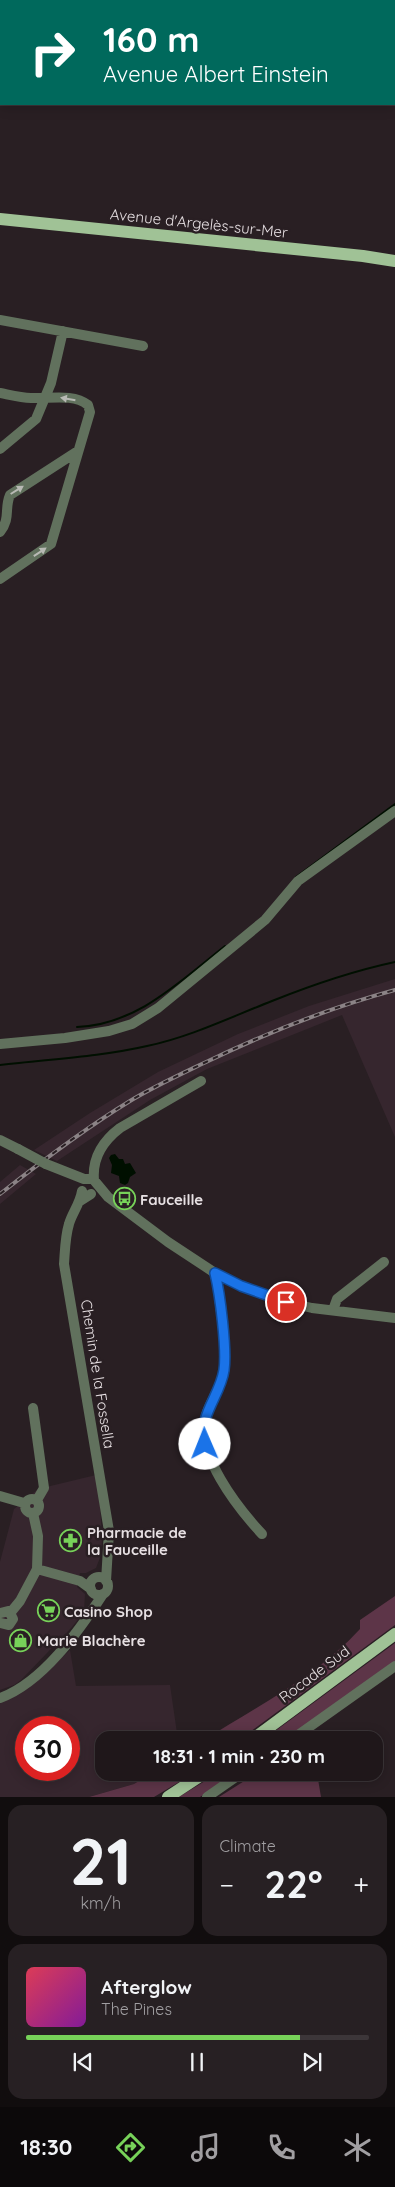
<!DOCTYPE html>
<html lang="en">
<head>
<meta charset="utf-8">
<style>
  body { margin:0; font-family:Quicksand,sans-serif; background:#272023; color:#f1f3f6; height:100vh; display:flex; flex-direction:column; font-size:19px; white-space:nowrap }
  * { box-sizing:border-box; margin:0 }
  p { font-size:16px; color:#a19fa2 }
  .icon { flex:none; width:28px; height:28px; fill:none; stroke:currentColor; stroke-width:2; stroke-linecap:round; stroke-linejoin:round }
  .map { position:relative; height:1797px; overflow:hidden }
  .side { display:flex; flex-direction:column; gap:8px; padding:8px; background:#110d0e; flex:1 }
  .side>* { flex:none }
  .banner { position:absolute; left:0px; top:0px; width:395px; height:105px; box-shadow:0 2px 12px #0003,0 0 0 1px #3c3639; background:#00695c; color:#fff; overflow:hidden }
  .speed { position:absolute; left:15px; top:1716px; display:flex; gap:10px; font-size:25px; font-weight:700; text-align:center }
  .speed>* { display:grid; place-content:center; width:65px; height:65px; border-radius:50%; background:#1f171a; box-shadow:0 2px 12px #0003,0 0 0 1px #3c3639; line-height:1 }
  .speed .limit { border:8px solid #d22; background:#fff; color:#111 }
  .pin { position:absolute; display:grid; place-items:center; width:42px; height:42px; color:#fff; margin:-21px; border:2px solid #fff; border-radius:50%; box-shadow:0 1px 5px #0007 }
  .me { position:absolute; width:55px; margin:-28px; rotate:359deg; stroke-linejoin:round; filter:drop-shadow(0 0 4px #0008) }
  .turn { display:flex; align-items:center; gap:18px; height:105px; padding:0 20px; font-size:22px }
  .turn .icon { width:65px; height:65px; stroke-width:2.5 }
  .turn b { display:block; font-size:35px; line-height:42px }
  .big { font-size:38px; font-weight:700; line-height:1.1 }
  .side .widget { flex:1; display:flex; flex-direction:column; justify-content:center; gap:8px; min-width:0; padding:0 18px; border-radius:15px; background:#272023 }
  .side .dial { align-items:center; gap:0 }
  .dial b { font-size:65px; line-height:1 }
  .song { display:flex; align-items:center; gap:15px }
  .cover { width:60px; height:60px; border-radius:8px; background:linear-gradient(135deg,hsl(350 70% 55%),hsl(290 70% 35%)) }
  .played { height:5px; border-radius:2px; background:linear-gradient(90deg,#77d259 80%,#3c3639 80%) }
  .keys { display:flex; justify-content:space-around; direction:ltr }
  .heat { display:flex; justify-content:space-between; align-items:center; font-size:28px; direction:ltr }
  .side .tiles { flex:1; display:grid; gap:8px; grid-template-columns:1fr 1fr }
  .widget:last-child { grid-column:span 2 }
  .trip { position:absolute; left:95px; top:1731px; width:288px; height:50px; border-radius:15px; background:#1f171a; box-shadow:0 2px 12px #0003,0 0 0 1px #3c3639; font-weight:700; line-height:50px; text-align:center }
  .tab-bar { display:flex; height:80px; justify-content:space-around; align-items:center; background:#0c090a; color:#a19fa2 }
  .tab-bar .icon { width:35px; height:35px }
  .tab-bar .active { color:#77d259 }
  .tab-bar b { font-size:22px; color:#f1f3f6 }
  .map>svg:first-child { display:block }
</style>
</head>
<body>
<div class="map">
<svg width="395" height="1797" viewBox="0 0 395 1797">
  <rect width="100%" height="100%" fill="#291f23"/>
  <path fill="#36262e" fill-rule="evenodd" d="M 395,979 L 395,1137 L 342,1015 L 207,1069 L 150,1100 L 57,1161 L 34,1150 L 90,1113 L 158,1072 L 238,1034 L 309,1006 Z
    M 20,1165 L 36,1174 L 0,1204 L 0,1182 Z
    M 96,1475 L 99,1487 L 102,1539 L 101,1555 L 96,1568 L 86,1573 L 80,1573 L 77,1587 L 85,1594 L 84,1612 L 72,1627 L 21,1680 L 14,1685 L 0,1690 L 0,1562 L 14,1509 L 38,1489 Z
    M 70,1650 L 76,1686 L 170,1685 L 178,1740 L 104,1740 L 104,1772 L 152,1773 L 134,1784 L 89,1797 L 0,1797 L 0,1702 L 29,1688 ZM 26,1728 L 69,1728 L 69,1770 L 26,1770 Z"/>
  <path fill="#5d3548" d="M 395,1596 L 395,1625 L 239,1740 L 204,1740 C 258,1706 317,1676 360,1629 L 360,1620 Z
    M 395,1643 L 395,1661 L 284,1740 L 263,1740 Z
    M 152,1773 L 194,1773 L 154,1797 L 89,1797 L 134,1784 Z
    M 218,1773 L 237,1773 L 200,1797 L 179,1797 Z
    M 257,1773 L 317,1773 L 321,1797 L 219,1797 Z"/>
  <path fill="#000f00" d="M 115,1154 L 119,1159 L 123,1159 L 125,1164 L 130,1163 L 136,1173 L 130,1177 L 128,1183 L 125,1185 L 120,1183 L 119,1176 L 111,1173 L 112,1165 L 109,1158 L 111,1155 Z"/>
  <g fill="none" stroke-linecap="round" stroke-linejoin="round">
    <path stroke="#000f00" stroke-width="2" d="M 296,877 L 395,804
      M 77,1027 C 137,1025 180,981 225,946
      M 0,1065 C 49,1059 99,1057 147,1046 C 190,1037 231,1017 272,1001 C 312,985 353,971 395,962"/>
    <path stroke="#61715d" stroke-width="10" d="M 0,320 L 143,346
      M 0,393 C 10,395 21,398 31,398 C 49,399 73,393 88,405 L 90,412 L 51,544 L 0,579
      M 0,449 L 36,419 L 51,383 L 63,331
      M 0,532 C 11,518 4,509 10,495 L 78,451
      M 0,1044 L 65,1038 L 109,1031 L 132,1024 L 158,1008 L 265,920 L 298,881 L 395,811
      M 0,1140 L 18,1149
      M 46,1164 L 84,1179
      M 84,1179 L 93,1179 L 108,1197 L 168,1242 L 215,1273 L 241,1286 L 286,1302 L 312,1308 L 395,1318
      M 94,1180 C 92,1158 103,1141 120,1128 L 201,1081
      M 82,1191 C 80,1204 72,1213 69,1224 C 65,1237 65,1251 64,1264 L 109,1531 L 106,1581
      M 80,1201 L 91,1194
      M 215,1273 L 218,1286 C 220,1312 227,1342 224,1369 C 222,1385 211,1400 206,1415 C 194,1453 238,1508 262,1534
      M 333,1310 L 337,1299 L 384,1262
      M 33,1408 L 44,1488 L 37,1500
      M 0,1496 L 24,1503
      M25 1506a7 7 0 1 1 14 0a7 7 0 1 1-14 0Z
      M 33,1513 L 38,1536 L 37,1569 L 80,1581 L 91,1589
      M90 1586a9 9 0 1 1 18 0a9 9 0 1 1-18 0Z
      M 11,1612 L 20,1601 L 37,1569
      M 0,1613 L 9,1611 L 13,1619 L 9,1625 L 0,1623
      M 0,1698 C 42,1683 79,1631 103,1594
      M 291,1740 L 395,1666
      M 207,1797 L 243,1772"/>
    <path stroke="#a0c296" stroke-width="12" d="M 0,219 L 363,256 L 395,261
      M 252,1740 L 395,1634
      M 168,1797 L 206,1772"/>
    <defs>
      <path id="rail" d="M 0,1194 C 42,1161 84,1129 130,1101 C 153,1087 179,1075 204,1063 C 266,1033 329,1008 395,990"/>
    </defs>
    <use href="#rail" stroke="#8b8386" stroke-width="4"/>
    <use href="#rail" stroke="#291f23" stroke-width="2" stroke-dasharray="5.5" stroke-linecap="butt"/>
    <path stroke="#61715d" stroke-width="10" d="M 18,1149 L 46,1164"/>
  </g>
  <defs><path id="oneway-solid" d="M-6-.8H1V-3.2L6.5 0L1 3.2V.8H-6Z" transform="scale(1.25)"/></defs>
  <g fill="#b8b9b4">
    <use href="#oneway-solid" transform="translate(68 399) rotate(-170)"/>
    <use href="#oneway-solid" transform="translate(17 490) rotate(-32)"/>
    <use href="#oneway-solid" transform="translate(40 552) rotate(-34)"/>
  </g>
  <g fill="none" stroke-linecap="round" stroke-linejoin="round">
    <defs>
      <path id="route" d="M 205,1444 C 198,1414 220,1397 224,1370 C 227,1349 220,1294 215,1273 L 241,1286 L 286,1302"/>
    </defs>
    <use href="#route" stroke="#114b97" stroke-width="12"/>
    <use href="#route" stroke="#1a73e8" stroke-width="9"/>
  </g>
  <defs>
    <symbol id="bus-ring" viewBox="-11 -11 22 22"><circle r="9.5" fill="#291f23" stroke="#77d259" stroke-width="1.5"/><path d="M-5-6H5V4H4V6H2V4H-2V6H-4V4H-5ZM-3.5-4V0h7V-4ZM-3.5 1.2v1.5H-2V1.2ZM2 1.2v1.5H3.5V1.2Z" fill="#77d259"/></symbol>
    <symbol id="pharmacy-ring" viewBox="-11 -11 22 22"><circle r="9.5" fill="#291f23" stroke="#77d259" stroke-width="1.5"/><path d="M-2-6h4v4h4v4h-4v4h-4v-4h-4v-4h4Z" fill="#77d259"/></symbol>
    <symbol id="supermarket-ring" viewBox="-11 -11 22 22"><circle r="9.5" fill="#291f23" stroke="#77d259" stroke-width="1.5"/><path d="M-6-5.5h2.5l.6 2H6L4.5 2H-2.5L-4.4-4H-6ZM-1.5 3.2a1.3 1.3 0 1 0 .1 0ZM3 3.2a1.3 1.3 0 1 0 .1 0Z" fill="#77d259"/></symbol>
    <symbol id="shop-ring" viewBox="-11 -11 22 22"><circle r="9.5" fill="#291f23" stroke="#77d259" stroke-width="1.5"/><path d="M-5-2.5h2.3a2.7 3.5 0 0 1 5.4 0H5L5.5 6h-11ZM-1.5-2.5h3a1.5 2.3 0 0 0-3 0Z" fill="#77d259"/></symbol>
  </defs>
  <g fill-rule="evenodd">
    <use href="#bus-ring" x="112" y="1186" width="25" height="25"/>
    <use href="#pharmacy-ring" x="58" y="1528" width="25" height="25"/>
    <use href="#supermarket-ring" x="36" y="1598" width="25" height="25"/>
    <use href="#shop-ring" x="8" y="1628" width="25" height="25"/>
  </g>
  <g text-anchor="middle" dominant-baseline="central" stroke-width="5" stroke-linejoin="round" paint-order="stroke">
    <g font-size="15" fill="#e7e0e3" stroke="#291f23">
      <text transform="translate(199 223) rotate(6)">Avenue d'Argelès-sur-Mer</text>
      <text transform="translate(98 1374) rotate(81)">Chemin de la Fossella</text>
      <text transform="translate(314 1674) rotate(-37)">Rocade Sud</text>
    </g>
    <g font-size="15" font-weight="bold" fill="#e7e0e3" stroke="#291f23" text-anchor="start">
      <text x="140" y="1199">Fauceille</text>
      <text x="87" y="1532">Pharmacie de<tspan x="87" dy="17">la Fauceille</tspan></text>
      <text x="64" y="1611">Casino Shop</text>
      <text x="37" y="1640">Marie Blachère</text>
    </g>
  </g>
</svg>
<div class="speed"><div class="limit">30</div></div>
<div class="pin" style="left:286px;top:1302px;background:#d93025"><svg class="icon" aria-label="arrive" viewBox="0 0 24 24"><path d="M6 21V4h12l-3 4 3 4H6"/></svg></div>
<svg class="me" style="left:205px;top:1444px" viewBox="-20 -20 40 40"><circle r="19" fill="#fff"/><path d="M0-13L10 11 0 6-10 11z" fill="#1a73e8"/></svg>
<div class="trip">18:31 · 1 min · 230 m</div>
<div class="banner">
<div class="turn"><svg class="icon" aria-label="right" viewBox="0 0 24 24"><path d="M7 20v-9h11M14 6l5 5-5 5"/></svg><div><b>160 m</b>Avenue Albert Einstein</div></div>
</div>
</div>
<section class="side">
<div class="tiles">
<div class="widget dial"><b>21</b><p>km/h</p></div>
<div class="widget"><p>Climate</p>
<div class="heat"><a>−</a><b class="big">22°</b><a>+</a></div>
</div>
<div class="widget">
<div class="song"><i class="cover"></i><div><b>Afterglow</b><p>The Pines</p></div></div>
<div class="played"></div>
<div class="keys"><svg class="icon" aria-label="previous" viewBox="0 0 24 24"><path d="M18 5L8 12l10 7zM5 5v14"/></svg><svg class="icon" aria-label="pause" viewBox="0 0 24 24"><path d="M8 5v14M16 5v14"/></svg><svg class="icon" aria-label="next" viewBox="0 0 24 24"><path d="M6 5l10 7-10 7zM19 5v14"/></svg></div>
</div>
</div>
</section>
<nav class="tab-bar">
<b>18:30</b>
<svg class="icon active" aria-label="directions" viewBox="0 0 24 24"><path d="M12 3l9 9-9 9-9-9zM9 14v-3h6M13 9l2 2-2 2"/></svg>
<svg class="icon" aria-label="music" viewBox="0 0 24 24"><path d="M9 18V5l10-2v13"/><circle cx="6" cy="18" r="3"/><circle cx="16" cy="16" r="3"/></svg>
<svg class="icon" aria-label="phone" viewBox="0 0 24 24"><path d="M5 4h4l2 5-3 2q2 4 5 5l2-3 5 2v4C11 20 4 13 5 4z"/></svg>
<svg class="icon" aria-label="climate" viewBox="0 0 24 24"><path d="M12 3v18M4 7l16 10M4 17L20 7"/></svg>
</nav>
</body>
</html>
